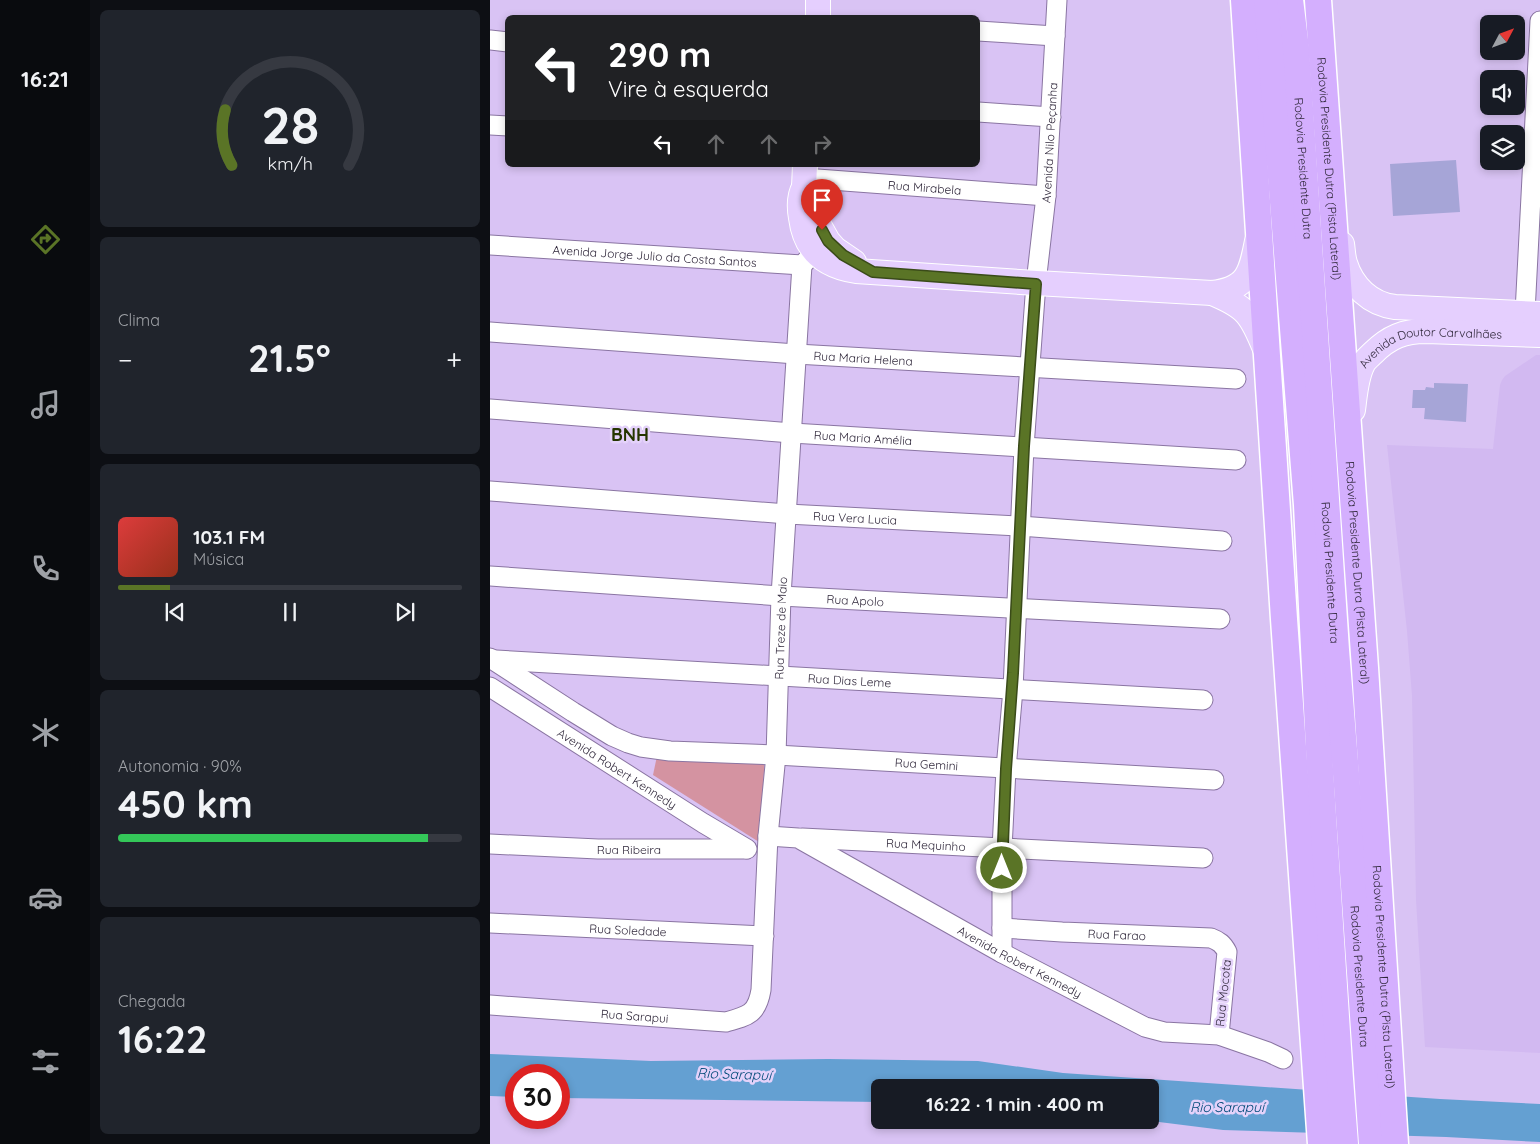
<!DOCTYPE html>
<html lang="pt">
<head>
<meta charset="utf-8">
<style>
  body { margin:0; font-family:Quicksand,sans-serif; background:#20242c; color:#f1f3f6; height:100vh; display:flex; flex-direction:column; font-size:19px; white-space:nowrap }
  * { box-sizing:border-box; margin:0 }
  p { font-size:16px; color:#9ea1a6 }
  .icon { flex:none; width:28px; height:28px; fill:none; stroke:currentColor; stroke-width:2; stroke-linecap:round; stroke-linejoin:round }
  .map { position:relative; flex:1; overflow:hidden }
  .panel { display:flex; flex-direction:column; gap:10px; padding:10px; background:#0d0f14; width:400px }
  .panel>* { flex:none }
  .top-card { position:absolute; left:15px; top:15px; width:475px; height:152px; border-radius:8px; box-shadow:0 2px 8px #0003; background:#202124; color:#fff; overflow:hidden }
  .needle { width:32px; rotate:49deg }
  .buttons { position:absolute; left:990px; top:15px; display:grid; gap:10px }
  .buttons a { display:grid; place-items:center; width:45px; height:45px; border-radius:8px; background:#171b24; box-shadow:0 2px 8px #0003; font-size:25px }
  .speed { position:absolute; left:15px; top:1064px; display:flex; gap:10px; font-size:25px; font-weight:700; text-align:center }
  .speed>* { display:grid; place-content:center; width:65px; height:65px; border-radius:50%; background:#171b24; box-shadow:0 2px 8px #0003; line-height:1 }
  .speed .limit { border:8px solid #d22; background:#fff; color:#111 }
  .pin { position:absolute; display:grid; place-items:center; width:42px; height:42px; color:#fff; margin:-51px -21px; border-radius:50% 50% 50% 0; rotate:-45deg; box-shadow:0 0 5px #0007 }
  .pin .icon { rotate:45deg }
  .me { position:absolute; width:55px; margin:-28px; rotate:0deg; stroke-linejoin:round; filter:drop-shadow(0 0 4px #0008) }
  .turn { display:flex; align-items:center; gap:18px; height:105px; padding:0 20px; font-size:22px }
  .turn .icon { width:65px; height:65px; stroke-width:2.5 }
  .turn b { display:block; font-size:35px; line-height:42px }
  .lanes { display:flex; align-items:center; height:48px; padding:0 20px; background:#0003; justify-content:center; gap:25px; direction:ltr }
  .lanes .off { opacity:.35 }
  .big { font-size:38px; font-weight:700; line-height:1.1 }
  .panel .tile { flex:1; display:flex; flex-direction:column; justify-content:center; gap:8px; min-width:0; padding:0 18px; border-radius:8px; background:#20242c }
  .panel .dial { align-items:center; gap:0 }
  .dial svg { height:130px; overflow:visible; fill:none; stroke:#363941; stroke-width:7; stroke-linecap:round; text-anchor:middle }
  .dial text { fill:#f1f3f6; stroke:none }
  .song { display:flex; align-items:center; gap:15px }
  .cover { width:60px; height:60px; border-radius:8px; background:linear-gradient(135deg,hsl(0 70% 55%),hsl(10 70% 35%)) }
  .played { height:5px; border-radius:2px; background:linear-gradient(90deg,#5a7426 15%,#363941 15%) }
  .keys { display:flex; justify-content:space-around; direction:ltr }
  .heat { display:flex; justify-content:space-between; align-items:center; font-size:28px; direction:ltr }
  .charge { height:8px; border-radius:4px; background:linear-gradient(90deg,#34c759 90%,#363941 0) }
  .trip { position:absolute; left:381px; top:1079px; width:288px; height:50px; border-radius:8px; background:#171b24; box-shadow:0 2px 8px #0003; font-weight:700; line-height:50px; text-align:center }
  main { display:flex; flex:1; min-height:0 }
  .tabs { display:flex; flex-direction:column; width:90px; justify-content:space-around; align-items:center; background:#090b0e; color:#9ea1a6 }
  .tabs .icon { width:35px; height:35px }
  .tabs .on { color:#5a7426 }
  .tabs b { font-size:22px; color:#f1f3f6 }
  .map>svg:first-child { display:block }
</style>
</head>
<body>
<main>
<nav class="tabs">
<b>16:21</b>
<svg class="icon on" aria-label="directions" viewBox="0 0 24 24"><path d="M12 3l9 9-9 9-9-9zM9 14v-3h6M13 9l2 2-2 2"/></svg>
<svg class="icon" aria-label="music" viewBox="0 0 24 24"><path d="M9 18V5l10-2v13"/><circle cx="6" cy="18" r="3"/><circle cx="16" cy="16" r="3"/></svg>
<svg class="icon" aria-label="phone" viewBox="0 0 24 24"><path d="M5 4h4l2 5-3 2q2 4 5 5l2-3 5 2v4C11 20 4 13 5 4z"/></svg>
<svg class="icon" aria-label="climate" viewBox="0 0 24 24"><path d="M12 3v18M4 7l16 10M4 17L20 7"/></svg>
<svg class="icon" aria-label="car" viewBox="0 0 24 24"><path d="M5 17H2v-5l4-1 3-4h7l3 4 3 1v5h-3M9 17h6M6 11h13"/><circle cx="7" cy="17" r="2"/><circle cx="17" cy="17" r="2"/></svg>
<svg class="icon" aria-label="filters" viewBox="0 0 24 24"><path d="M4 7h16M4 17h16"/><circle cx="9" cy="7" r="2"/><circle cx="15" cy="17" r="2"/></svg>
</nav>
<section class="panel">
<div class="tile dial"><svg viewBox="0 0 100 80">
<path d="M14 69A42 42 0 1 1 86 69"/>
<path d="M14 69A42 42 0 0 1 10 35" stroke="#5a7426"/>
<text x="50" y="56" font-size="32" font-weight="700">28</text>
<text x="50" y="72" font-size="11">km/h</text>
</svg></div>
<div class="tile"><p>Clima</p>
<div class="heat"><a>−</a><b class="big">21.5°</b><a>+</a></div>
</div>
<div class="tile">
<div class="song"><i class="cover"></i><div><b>103.1 FM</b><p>Música</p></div></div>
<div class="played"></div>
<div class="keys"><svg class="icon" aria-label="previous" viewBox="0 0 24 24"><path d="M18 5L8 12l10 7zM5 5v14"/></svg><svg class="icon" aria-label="pause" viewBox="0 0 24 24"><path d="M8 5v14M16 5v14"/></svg><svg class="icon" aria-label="next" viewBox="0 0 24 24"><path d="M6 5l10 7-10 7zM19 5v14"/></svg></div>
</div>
<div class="tile"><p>Autonomia · 90%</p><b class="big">450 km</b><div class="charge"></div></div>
<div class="tile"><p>Chegada</p><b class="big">16:22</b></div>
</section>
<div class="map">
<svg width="1050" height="1144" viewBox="0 0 1050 1144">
  <rect width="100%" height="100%" fill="#d9c3f4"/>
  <path fill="#d2b9f1" d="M 1046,355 L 1050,355 L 1050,1053 L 935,1047 L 926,900 L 922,696 L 917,631 L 897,445 L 1003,449 L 1010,385 L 1012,380 L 1015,376 Z"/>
  <path fill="#d493a1" d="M 167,756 L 275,757 L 269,842 L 163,775 Z"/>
  <path fill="#64a0d2" d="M 0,1054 L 161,1061 L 338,1059 L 488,1061 L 573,1073 L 950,1099 L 1050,1104 L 1050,1142 L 956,1137 L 733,1130 L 661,1121 L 654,1120 L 660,1120 L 660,1088 L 390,1088 L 390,1102 L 69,1098 L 69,1075 L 26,1075 L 26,1097 L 0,1096 Z"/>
  <path fill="#a6a5d7" d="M 966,160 L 970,212 L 903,216 L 900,164 Z
    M 944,383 L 978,384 L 976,422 L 934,419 L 935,408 L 922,408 L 923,390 L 935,390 L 936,387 L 944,388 Z"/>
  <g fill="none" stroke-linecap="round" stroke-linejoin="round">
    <defs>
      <g id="minor">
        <path d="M 488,31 L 565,36"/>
        <path d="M 0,40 L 18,42"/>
        <path d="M 488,112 L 561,117"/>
        <path d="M 0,125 L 18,126"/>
        <path id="s1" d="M 314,178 L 556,196"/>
        <path id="s2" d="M 0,245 L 312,265 L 320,257"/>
        <path d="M 1035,313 L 1050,21"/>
        <path id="s3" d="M 0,332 L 306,354 L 746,379"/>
        <path id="s4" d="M 0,409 L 302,433 L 746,460"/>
        <path id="s5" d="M 0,491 L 297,514 L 530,526 L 732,541"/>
        <path id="s6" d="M 0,576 L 291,596 L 730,619"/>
        <path id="s7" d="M 0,658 L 83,712 L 122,736 L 138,743 L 151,747 L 180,751 L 286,755 L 724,780"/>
        <path id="s8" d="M 6,660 L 713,700"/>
        <path id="s9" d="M 0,687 L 213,823 L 257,849"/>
        <path id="s10" d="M 278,836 L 308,838 L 512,953 L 655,1027 L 674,1032 L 729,1035 L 778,1052 L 793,1059"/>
        <path id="s11" d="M 312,838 L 713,858"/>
        <path id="s12" d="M 0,844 L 108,849 L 256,849"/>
        <path id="s13" d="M 0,923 L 274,936"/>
        <path id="s14" d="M 512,928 L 572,932 L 721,938 C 729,941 733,944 737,952 L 729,1035"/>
        <path id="s15" d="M 512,953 L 512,849 L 516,769 L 523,689 L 534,447 L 546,283 L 556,196 L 567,0"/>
        <path id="s16" d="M 0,1005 L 236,1022 C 258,1016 267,1014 271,990 L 278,836 L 286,755 L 291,596 L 312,265"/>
      </g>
      <g id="major">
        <path d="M 328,0 L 328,18"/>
        <path d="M 315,165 L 314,187 L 329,225 L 338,241 L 345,249 L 364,262"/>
        <path d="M 314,187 C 309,196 309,207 311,218 C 315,250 334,266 366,271 L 546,283 L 722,293 C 758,289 761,272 767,241"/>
        <path d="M 852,244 C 853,250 853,257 855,263 C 862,286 880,304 905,307 L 1050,314"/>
        <path d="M 722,293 C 756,307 761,314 775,349"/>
        <path id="s17" d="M 863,410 C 865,395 866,377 873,364 C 875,360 880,356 883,353 C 899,337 914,331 936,331 L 1050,335"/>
      </g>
      <g id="highway">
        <path d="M 754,0 L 794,619 L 831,1144"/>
        <path d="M 777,0 L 817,505 L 830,769 L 850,1079 L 855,1144"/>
        <path id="s18" d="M 800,0 L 806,48 L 846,650 L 857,786 L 882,1144"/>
        <path id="s19" d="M 828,0 L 875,668 L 905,1144"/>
      </g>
    </defs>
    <use href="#minor" stroke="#8a75a2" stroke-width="21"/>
    <use href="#major" stroke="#fff" stroke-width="26"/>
    <use href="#highway" stroke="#fff" stroke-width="29"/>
    <use href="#minor" stroke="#fff" stroke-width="19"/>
    <use href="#major" stroke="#e5cffe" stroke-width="24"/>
    <use href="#highway" stroke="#d4affe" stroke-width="26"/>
  </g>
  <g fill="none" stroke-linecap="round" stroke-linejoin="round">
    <defs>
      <path id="route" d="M 332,230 L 338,241 L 353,255 L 383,272 L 546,284 L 534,446 L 523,673 L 516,769 L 512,868"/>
    </defs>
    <use href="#route" stroke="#3a4b19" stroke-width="12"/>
    <use href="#route" stroke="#5a7426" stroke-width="9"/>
  </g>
  <g text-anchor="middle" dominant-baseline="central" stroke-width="5" stroke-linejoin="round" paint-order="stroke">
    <g font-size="12" fill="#30283b" stroke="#e4d2fa">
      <text stroke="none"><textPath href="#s15" startOffset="812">Avenida Nilo Peçanha</textPath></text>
      <text stroke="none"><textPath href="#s18" startOffset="169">Rodovia Presidente Dutra</textPath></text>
      <text stroke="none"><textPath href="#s19" startOffset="169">Rodovia Presidente Dutra (Pista Lateral)</textPath></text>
      <text stroke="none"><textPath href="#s1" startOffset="121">Rua Mirabela</textPath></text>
      <text stroke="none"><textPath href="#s2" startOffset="165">Avenida Jorge Julio da Costa Santos</textPath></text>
      <text stroke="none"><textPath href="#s17" startOffset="121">Avenida Doutor Carvalhães</textPath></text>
      <text stroke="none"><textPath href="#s3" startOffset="374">Rua Maria Helena</textPath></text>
      <text stroke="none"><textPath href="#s4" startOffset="374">Rua Maria Amélia</textPath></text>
      <text stroke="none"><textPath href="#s5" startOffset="366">Rua Vera Lucia</textPath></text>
      <text stroke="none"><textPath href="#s18" startOffset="574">Rodovia Presidente Dutra</textPath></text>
      <text stroke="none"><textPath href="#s19" startOffset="574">Rodovia Presidente Dutra (Pista Lateral)</textPath></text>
      <text stroke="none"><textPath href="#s6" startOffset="366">Rua Apolo</textPath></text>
      <text stroke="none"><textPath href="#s16" startOffset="651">Rua Treze de Maio</textPath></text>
      <text stroke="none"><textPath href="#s8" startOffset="354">Rua Dias Leme</textPath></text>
      <text stroke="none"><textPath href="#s7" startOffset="462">Rua Gemini</textPath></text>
      <text stroke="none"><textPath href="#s9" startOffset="151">Avenida Robert Kennedy</textPath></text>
      <text stroke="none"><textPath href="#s11" startOffset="124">Rua Mequinho</textPath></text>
      <text stroke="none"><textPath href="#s12" startOffset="139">Rua Ribeira</textPath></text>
      <text stroke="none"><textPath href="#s13" startOffset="138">Rua Soledade</textPath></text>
      <text stroke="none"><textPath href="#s14" startOffset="115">Rua Farao</textPath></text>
      <text stroke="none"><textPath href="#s10" startOffset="284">Avenida Robert Kennedy</textPath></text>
      <text stroke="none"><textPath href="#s18" startOffset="979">Rodovia Presidente Dutra</textPath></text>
      <text stroke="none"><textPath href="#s19" startOffset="979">Rodovia Presidente Dutra (Pista Lateral)</textPath></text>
      <text transform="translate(733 993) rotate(-84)">Rua Mocota</text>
      <text stroke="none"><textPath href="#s16" startOffset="145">Rua Sarapui</textPath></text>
    </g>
    <g font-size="14" font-style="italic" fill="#004a79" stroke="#e4d2fa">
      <text transform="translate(244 1074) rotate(2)">Rio Sarapuí</text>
      <text x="737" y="1107">Rio Sarapuí</text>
    </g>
    <g font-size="18" font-weight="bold" fill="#253500" stroke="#e4d2fa">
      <text x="140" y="434">BNH</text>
    </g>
  </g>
</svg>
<div class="buttons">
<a><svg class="needle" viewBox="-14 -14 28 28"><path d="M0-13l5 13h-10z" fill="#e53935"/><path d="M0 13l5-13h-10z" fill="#9ea1a6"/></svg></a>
<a><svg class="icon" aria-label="sound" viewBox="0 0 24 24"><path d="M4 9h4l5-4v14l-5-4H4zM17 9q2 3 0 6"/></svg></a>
<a><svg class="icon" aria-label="layers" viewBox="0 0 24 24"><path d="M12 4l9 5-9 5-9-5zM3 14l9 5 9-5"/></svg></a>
</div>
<div class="speed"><div class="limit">30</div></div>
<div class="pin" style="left:332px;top:230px;background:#d93025"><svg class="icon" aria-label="arrive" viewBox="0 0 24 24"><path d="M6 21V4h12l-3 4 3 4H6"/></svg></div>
<svg class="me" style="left:512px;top:868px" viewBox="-20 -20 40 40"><circle r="17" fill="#5a7426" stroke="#fff" stroke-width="3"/><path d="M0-11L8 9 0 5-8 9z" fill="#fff"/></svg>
<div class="trip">16:22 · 1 min · 400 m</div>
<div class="top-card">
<div class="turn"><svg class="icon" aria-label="left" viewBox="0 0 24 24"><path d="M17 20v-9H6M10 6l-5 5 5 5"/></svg><div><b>290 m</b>Vire à esquerda</div></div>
<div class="lanes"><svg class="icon" aria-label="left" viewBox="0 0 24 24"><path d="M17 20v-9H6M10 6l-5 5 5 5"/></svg><svg class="icon off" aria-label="ahead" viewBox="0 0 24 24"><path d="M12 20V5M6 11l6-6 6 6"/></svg><svg class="icon off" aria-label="ahead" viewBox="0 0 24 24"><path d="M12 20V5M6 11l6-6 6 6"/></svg><svg class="icon off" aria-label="right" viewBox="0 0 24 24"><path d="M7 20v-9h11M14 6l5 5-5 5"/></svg></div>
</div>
</div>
</main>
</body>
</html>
